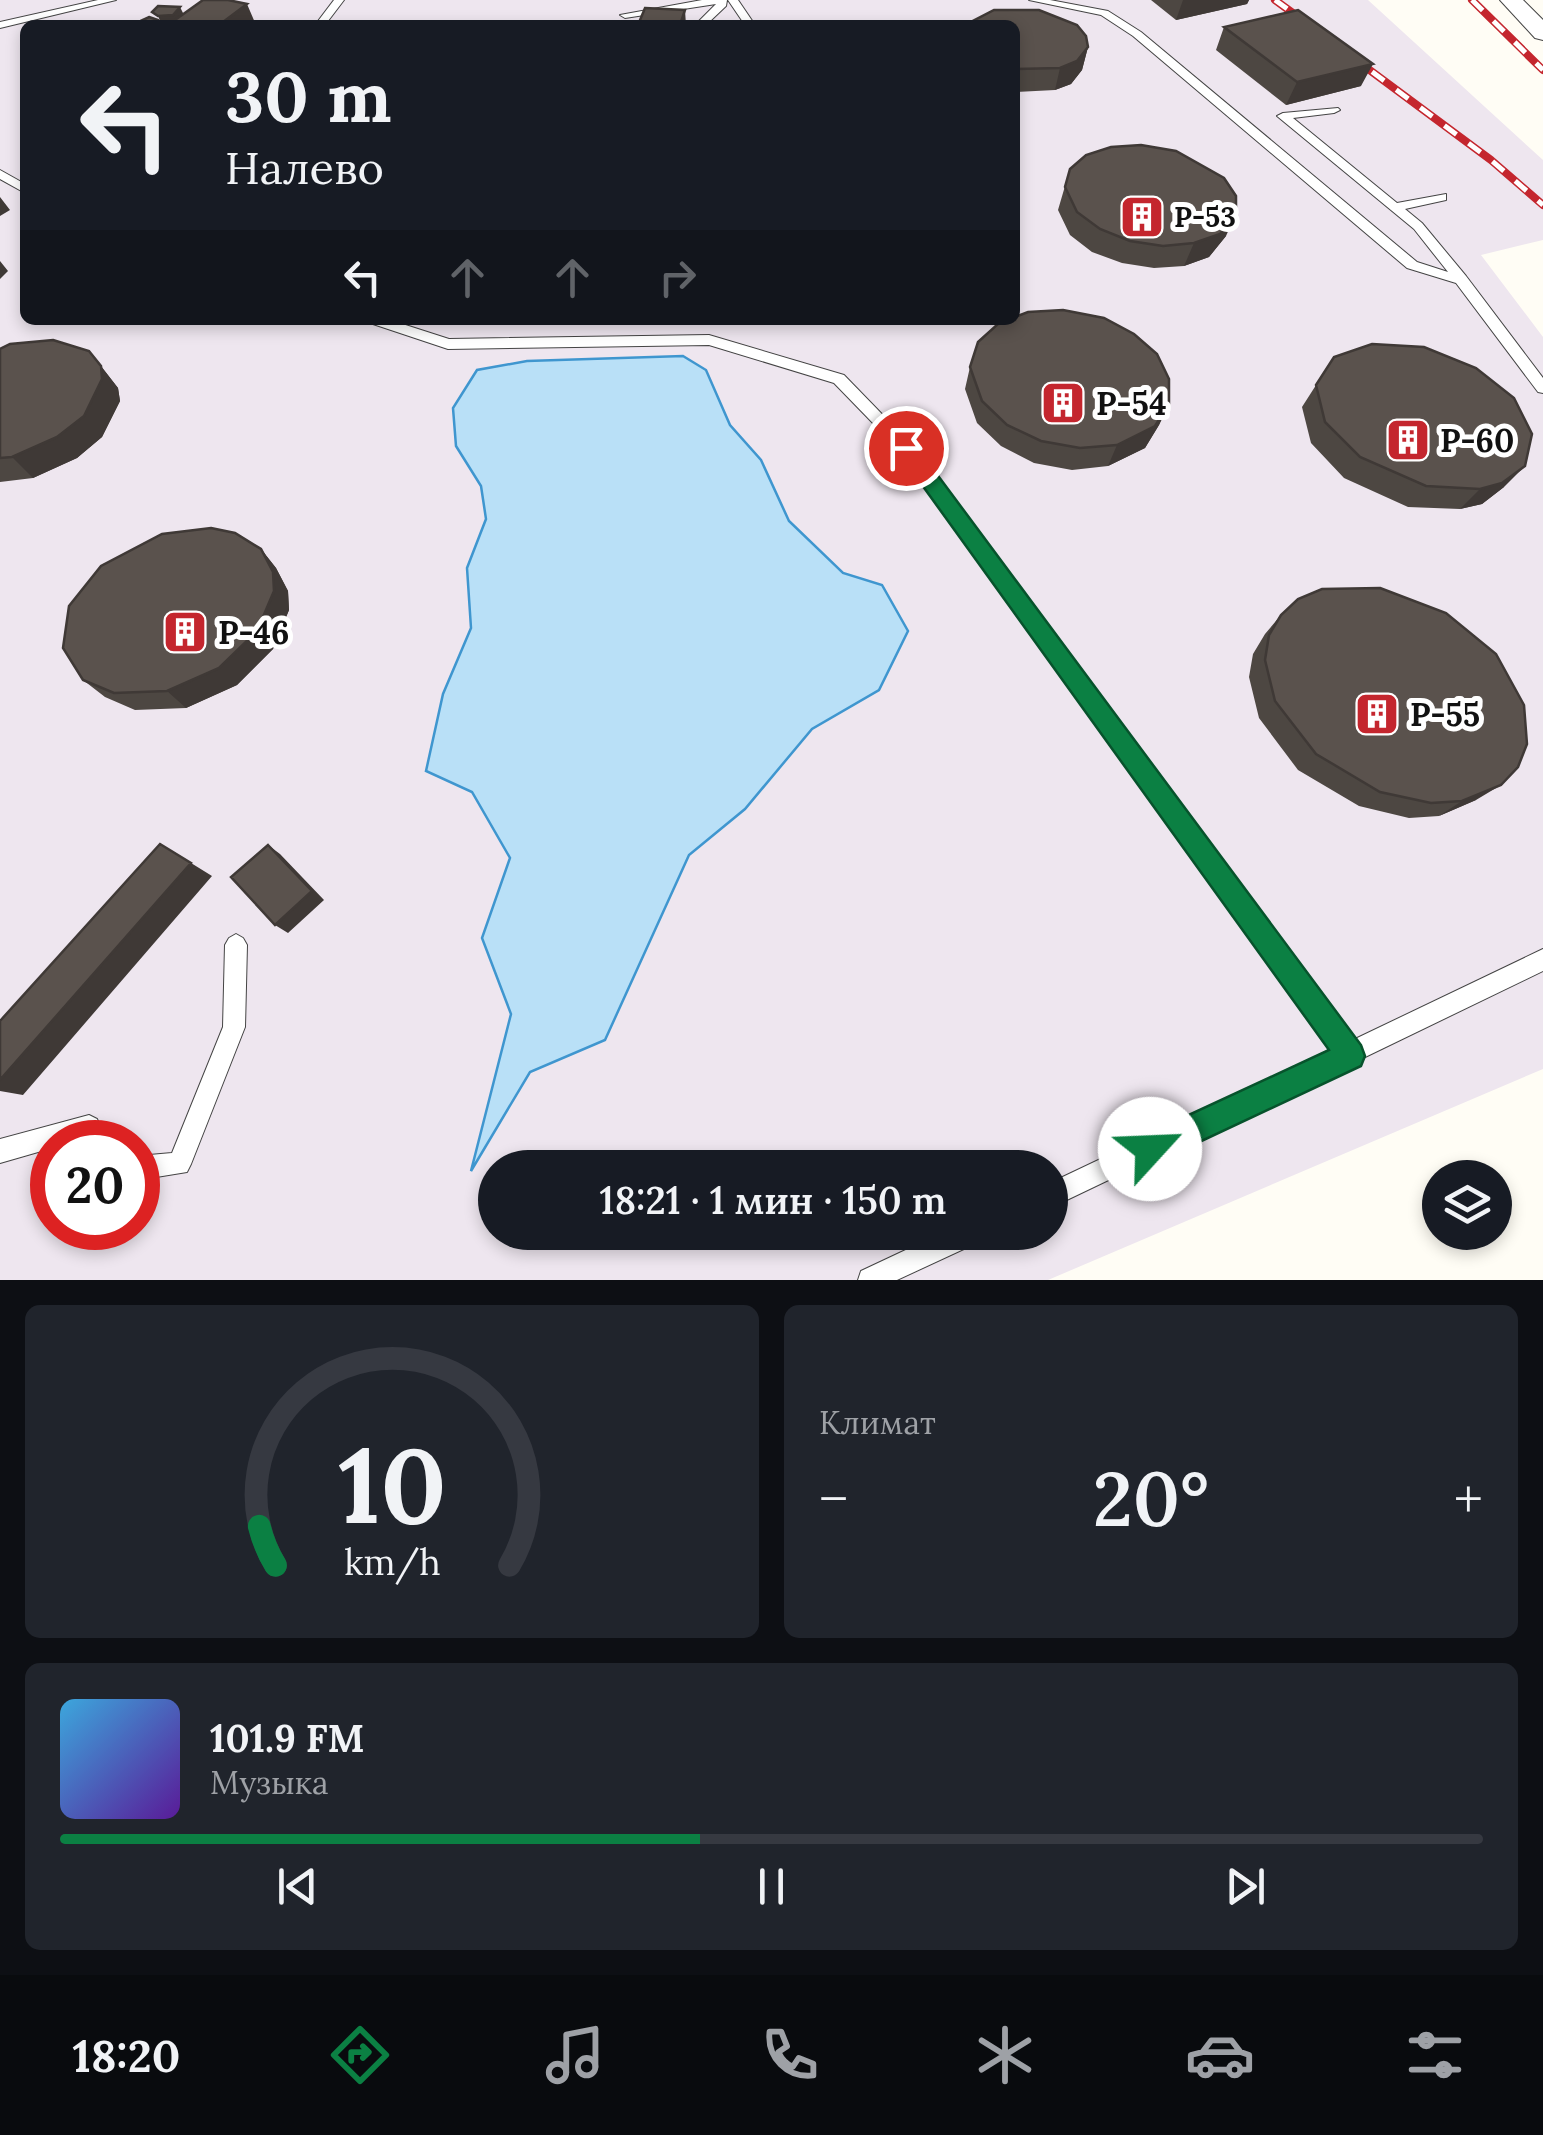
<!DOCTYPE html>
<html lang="ru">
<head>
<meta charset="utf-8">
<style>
  body { margin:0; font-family:Lora,serif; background:#20242c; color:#f1f3f6; height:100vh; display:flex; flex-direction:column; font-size:38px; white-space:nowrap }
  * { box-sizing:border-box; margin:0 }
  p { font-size:32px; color:#9ea1a6 }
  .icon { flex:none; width:55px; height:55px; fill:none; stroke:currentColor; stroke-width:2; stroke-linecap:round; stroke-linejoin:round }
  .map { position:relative; height:1280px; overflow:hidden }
  .drawer { display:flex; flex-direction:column; gap:25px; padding:25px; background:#0d0f14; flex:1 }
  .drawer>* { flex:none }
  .banner { position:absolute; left:20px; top:20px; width:1000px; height:305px; border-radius:15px; box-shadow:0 5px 15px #0003; background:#171b24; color:#f1f3f6; overflow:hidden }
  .buttons { position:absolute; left:1422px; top:1160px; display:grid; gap:20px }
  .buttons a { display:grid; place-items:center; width:90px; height:90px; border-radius:50%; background:#171b24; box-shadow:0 5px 15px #0003; font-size:50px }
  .speed { position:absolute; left:30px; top:1120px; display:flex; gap:20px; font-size:50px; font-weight:700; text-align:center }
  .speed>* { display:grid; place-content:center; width:130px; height:130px; border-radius:50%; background:#171b24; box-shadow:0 5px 15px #0003; line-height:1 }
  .speed .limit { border:15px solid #d22; background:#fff; color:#111 }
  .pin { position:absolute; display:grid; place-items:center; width:85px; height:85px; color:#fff; margin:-42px; border:5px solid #fff; border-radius:50%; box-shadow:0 2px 10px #0007 }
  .me { position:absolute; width:110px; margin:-55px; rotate:65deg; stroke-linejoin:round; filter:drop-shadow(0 0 8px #0008) }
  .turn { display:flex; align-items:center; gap:35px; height:210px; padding:0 40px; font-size:45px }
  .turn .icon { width:130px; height:130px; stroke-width:2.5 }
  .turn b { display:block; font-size:70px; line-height:85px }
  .lanes { display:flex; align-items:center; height:95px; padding:0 40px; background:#0003; justify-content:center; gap:50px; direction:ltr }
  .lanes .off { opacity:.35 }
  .big { font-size:75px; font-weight:600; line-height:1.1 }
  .drawer .card { flex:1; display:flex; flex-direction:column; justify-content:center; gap:15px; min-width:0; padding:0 35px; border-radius:15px; background:#20242c }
  .drawer .dial { align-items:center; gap:0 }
  .dial svg { height:260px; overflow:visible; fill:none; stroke:#363941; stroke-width:7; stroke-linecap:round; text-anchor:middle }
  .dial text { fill:#f1f3f6; stroke:none }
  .song { display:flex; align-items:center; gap:30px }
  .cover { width:120px; height:120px; border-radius:15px; background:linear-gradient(135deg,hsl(200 70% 55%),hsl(270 70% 35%)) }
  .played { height:10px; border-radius:5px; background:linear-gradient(90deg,#0b8043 45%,#363941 45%) }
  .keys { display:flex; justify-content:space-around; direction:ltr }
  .heat { display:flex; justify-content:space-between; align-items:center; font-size:55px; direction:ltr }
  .drawer .tiles { flex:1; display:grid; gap:25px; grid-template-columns:1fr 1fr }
  .card:last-child { grid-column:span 2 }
  .trip { position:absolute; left:478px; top:1150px; width:590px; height:100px; border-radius:50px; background:#171b24; box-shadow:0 5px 15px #0003; font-weight:600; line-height:100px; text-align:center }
  .tab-bar { display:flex; height:160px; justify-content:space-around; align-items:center; background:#090b0e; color:#9ea1a6 }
  .tab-bar .icon { width:70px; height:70px }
  .tab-bar .active { color:#0b8043 }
  .tab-bar b { font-size:45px; color:#f1f3f6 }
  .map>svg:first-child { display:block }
</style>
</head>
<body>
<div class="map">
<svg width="1543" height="1280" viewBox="0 0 1543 1280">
  <rect width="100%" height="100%" fill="#fffdf5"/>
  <path fill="#eee6ef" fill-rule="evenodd" d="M 0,0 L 1368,0 L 1543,160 L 1543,240 L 1481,255 L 1543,337 L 1543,1069 L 1048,1280 L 0,1280 ZM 25,25 L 1015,25 L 1015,320 L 25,320 ZM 52,1142 L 138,1142 L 138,1228 L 52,1228 ZM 495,1168 L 1050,1168 L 1050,1232 L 495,1232 Z"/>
  <path fill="#b9e0f7" stroke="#3f96cf" stroke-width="2.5" d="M 683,356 L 706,370 L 730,425 L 761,460 L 789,521 L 843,573 L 882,585 L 908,631 L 879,690 L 812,729 L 745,809 L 689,855 L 605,1040 L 530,1072 L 471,1171 L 511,1014 L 482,938 L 510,858 L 472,792 L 426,771 L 443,694 L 471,628 L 467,568 L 486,519 L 481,486 L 456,446 L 453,408 L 477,370 L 527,361 Z"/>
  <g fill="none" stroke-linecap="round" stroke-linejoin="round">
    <defs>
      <path id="lane" d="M 98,0 L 116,0 L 0,28 L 0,22 Z
        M 334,0 L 344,0 L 325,25 L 315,25 Z
        M 702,0 L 727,0 L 726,6 L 706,25 L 695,25 L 716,4 L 625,18 L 620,15 Z
        M 728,0 L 738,0 L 755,25 L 745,25 Z
        M 1029,0 L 1050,0 L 1108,11 L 1141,32 L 1417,262 L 1448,272 L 1414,229 L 1277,116 L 1283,113 L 1338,108 L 1340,110 L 1334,113 L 1293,118 L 1397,203 L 1446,194 L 1446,200 L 1405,209 L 1422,223 L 1466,276 L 1543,378 L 1543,393 L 1538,392 L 1456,283 L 1407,268 L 1133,36 L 1101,15 Z
        M 0,170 L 25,184 L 25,193 L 0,179 Z
        M 368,320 L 390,320 L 449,339 L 709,335 L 844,375 L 911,444 L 1353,1040 L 1543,949 L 1543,971 L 1361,1059 L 1359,1064 L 1347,1066 L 1050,1208 L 1050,1183 L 1332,1049 L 901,452 L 834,383 L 709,345 L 448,349 L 370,323 Z
        M 236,934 L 243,938 L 247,945 L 245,1027 L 191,1164 L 187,1172 L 138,1180 L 138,1156 L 172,1153 L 223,1027 L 225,945 L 229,938 Z
        M 89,1115 L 97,1119 L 107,1142 L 84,1142 L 83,1140 L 52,1142 L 52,1148 L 0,1163 L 0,1139 Z
        M 944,1232 L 984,1232 L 981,1241 L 897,1280 L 858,1280 L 861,1271 Z"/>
      <path id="street" d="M 1500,0 L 1523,0 L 1543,20 L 1543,40 L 1535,38 Z"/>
    </defs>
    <use href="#lane" stroke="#444" stroke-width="2"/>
    <use href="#street" stroke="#444" stroke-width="2"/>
    <use href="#lane" fill="#fff" fill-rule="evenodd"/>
    <use href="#street" fill="#fff" fill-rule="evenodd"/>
    <defs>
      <path id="rail" d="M 1275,0 L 1312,27
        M 1472,0 L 1543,70
        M 1348,54 L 1491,160 L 1543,205"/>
    </defs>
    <use href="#rail" stroke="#c4262e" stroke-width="8"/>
    <use href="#rail" stroke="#fff" stroke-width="5" stroke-dasharray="15" stroke-linecap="butt"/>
  </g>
  <path fill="#4d4742" d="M 1151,0 L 1249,0 L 1247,4 L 1176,20 Z
    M 1015,25 L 1088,47 L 1082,70 L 1071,84 L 1055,90 L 1015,92 Z
    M 1224,27 L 1361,86 L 1286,105 L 1216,50 Z
    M 1070,169 L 1226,236 L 1209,257 L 1184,266 L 1154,268 L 1122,263 L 1092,252 L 1070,235 L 1058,210 Z
    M 0,349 L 89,351 L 118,388 L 120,401 L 102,437 L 77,458 L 33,478 L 0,482 Z
    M 1334,357 L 1504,487 L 1482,504 L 1460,509 L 1408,507 L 1344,478 L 1311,443 L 1302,407 Z
    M 970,367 L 1169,404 L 1159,425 L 1145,448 L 1108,466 L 1072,470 L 1034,463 L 1001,446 L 977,423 L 965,389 Z
    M 261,549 L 276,568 L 288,591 L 289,610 L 273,649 L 237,685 L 186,708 L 135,710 L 105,697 L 83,680 Z
    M 1281,615 L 1476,800 L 1439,816 L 1409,818 L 1359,806 L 1298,770 L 1259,718 L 1249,677 L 1253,654 L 1265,634 Z"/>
  <path fill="#3f3936" d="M 1183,0 L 1249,0 L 1247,4 L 1176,20 Z
    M 247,4 L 256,25 L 219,25 Z
    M 180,7 L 189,25 L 162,25 L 158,16 Z
    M 685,10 L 686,25 L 680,25 Z
    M 1088,47 L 1082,70 L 1071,84 L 1055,90 L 1060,68 Z
    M 1373,64 L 1361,86 L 1286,105 L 1297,82 Z
    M 0,197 L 10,210 L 0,216 Z
    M 1236,214 L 1226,236 L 1209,257 L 1184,266 L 1194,243 Z
    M 0,261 L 8,271 L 0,279 Z
    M 101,366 L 118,388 L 120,401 L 102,437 L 77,458 L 33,478 L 12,457 Z
    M 1169,404 L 1159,425 L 1145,448 L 1108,466 L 1117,445 Z
    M 1525,466 L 1504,487 L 1482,504 L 1460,509 L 1480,489 Z
    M 261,549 L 276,568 L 288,591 L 289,610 L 273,649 L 237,685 L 186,708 L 167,691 Z
    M 1501,785 L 1476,800 L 1439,816 L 1462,801 Z
    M 268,845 L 280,854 L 324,900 L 288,933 L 275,925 Z
    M 191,863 L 212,876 L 23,1095 L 0,1091 L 0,1080 Z"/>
  <path fill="#5a524d" stroke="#3f3936" stroke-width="2.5" d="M 203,0 L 228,0 L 247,4 L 219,25 L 168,25 Z
    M 158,6 L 180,7 L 173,15 L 158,16 L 152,12 Z
    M 645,8 L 685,10 L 680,25 L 638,25 Z
    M 994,10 L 1039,10 L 1077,25 L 1086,36 L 1088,47 L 1077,61 L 1060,68 L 1015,69 L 1015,25 L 968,25 L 969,23 Z
    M 1298,10 L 1373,64 L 1297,82 L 1224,27 Z
    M 149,17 L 158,20 L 156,25 L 132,25 Z
    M 1141,145 L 1176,151 L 1224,178 L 1236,196 L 1236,214 L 1220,234 L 1194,243 L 1163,246 L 1130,241 L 1100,229 L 1077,212 L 1065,187 L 1070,169 L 1086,155 L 1111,147 Z
    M 1063,310 L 1104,318 L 1134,334 L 1157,354 L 1169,379 L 1169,404 L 1155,426 L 1117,445 L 1080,448 L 1041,441 L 1007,425 L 982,401 L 970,367 L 978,342 L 999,323 L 1007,320 L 1015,320 L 1015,317 L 1028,312 Z
    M 53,340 L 89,351 L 101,366 L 102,379 L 84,416 L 57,437 L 12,457 L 0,458 L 0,349 L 10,344 Z
    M 1372,344 L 1424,347 L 1476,368 L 1514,398 L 1532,434 L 1525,466 L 1502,483 L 1480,489 L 1426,486 L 1360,457 L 1325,422 L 1316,385 L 1334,357 Z
    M 211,528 L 235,533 L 261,549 L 273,572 L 274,591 L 257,631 L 219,668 L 167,691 L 114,693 L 83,680 L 63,648 L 69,606 L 101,566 L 162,534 Z
    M 1380,588 L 1446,613 L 1496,654 L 1524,705 L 1527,744 L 1518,767 L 1501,785 L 1462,801 L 1431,803 L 1380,792 L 1316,754 L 1275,701 L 1265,660 L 1269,635 L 1281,615 L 1298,599 L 1322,589 Z
    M 160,844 L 191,863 L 0,1080 L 0,1021 Z
    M 268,845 L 312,891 L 275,925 L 231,877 Z"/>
  <path fill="#0b8043" stroke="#07532c" stroke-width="2.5" d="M 906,440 L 913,442 L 1361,1045 L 1365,1056 L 1361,1066 L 1161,1160 L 1150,1164 L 1139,1160 L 1135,1149 L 1139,1138 L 1329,1050 L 899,453 L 899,442 Z"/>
  <defs>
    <symbol id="building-square" viewBox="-11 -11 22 22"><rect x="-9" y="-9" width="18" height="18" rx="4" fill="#c4262e" stroke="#fff"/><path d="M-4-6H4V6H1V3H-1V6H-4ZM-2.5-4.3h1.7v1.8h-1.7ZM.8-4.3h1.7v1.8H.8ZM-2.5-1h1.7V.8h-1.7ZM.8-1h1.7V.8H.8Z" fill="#fff"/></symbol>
  </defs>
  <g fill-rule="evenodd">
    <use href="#building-square" x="1117" y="192" width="50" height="50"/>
    <use href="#building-square" x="1038" y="378" width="50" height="50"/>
    <use href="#building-square" x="1383" y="415" width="50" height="50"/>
    <use href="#building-square" x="160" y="607" width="50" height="50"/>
    <use href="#building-square" x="1352" y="689" width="50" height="50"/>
  </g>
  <g text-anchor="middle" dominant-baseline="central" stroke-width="10" stroke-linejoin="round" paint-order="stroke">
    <g font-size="28" font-weight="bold" fill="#111" stroke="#fff" text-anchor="start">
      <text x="1174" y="217">Р-53</text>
    </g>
    <g font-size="32" font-weight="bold" fill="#111" stroke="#fff" text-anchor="start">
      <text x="1096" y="403">Р-54</text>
      <text x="1440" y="440">Р-60</text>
      <text x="218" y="632">Р-46</text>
      <text x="1410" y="714">Р-55</text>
    </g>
  </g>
</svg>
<div class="buttons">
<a><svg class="icon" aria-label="layers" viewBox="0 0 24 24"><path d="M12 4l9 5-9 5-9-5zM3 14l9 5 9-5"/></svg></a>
</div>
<div class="speed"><div class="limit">20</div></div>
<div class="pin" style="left:906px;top:448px;background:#d93025"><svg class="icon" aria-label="arrive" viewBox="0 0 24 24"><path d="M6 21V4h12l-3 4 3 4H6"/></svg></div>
<svg class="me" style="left:1150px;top:1149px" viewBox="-20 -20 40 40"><circle r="19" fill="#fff"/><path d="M0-13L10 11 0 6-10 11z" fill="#0b8043"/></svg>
<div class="trip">18:21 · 1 мин · 150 m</div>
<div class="banner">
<div class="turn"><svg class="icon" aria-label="left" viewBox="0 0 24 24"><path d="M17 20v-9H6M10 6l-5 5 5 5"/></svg><div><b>30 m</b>Налево</div></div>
<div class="lanes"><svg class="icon" aria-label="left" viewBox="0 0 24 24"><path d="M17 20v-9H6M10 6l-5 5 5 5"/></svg><svg class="icon off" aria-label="ahead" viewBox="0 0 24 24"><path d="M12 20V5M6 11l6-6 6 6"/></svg><svg class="icon off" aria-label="ahead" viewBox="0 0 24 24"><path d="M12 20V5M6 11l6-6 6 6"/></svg><svg class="icon off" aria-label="right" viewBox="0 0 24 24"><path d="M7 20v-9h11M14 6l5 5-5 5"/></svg></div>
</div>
</div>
<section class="drawer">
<div class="tiles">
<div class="card dial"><svg viewBox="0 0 100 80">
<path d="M14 69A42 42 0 1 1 86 69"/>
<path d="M14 69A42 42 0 0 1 9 57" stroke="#0b8043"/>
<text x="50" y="56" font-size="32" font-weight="700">10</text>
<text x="50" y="72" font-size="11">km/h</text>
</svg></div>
<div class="card"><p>Климат</p>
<div class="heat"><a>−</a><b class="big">20°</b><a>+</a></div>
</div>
<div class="card">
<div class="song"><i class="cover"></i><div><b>101.9 FM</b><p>Музыка</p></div></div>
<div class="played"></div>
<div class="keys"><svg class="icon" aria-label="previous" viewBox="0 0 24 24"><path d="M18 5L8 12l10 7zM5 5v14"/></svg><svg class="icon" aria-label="pause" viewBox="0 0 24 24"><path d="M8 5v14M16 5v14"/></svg><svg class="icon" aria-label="next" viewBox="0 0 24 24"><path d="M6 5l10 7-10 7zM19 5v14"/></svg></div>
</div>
</div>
</section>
<nav class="tab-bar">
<b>18:20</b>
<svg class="icon active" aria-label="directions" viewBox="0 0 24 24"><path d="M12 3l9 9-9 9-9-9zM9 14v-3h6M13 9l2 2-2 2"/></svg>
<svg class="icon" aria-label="music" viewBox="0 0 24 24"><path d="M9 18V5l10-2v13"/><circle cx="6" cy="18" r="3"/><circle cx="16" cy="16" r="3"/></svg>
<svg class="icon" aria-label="phone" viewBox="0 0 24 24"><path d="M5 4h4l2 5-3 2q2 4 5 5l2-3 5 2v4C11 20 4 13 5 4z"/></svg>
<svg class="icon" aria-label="climate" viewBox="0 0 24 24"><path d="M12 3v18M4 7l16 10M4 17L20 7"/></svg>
<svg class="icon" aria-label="car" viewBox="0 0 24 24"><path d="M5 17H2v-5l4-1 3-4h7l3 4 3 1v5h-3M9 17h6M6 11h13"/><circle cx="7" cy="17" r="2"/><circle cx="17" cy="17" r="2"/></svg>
<svg class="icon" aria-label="filters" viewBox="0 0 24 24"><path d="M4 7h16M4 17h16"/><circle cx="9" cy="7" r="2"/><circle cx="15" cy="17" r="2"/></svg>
</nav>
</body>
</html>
